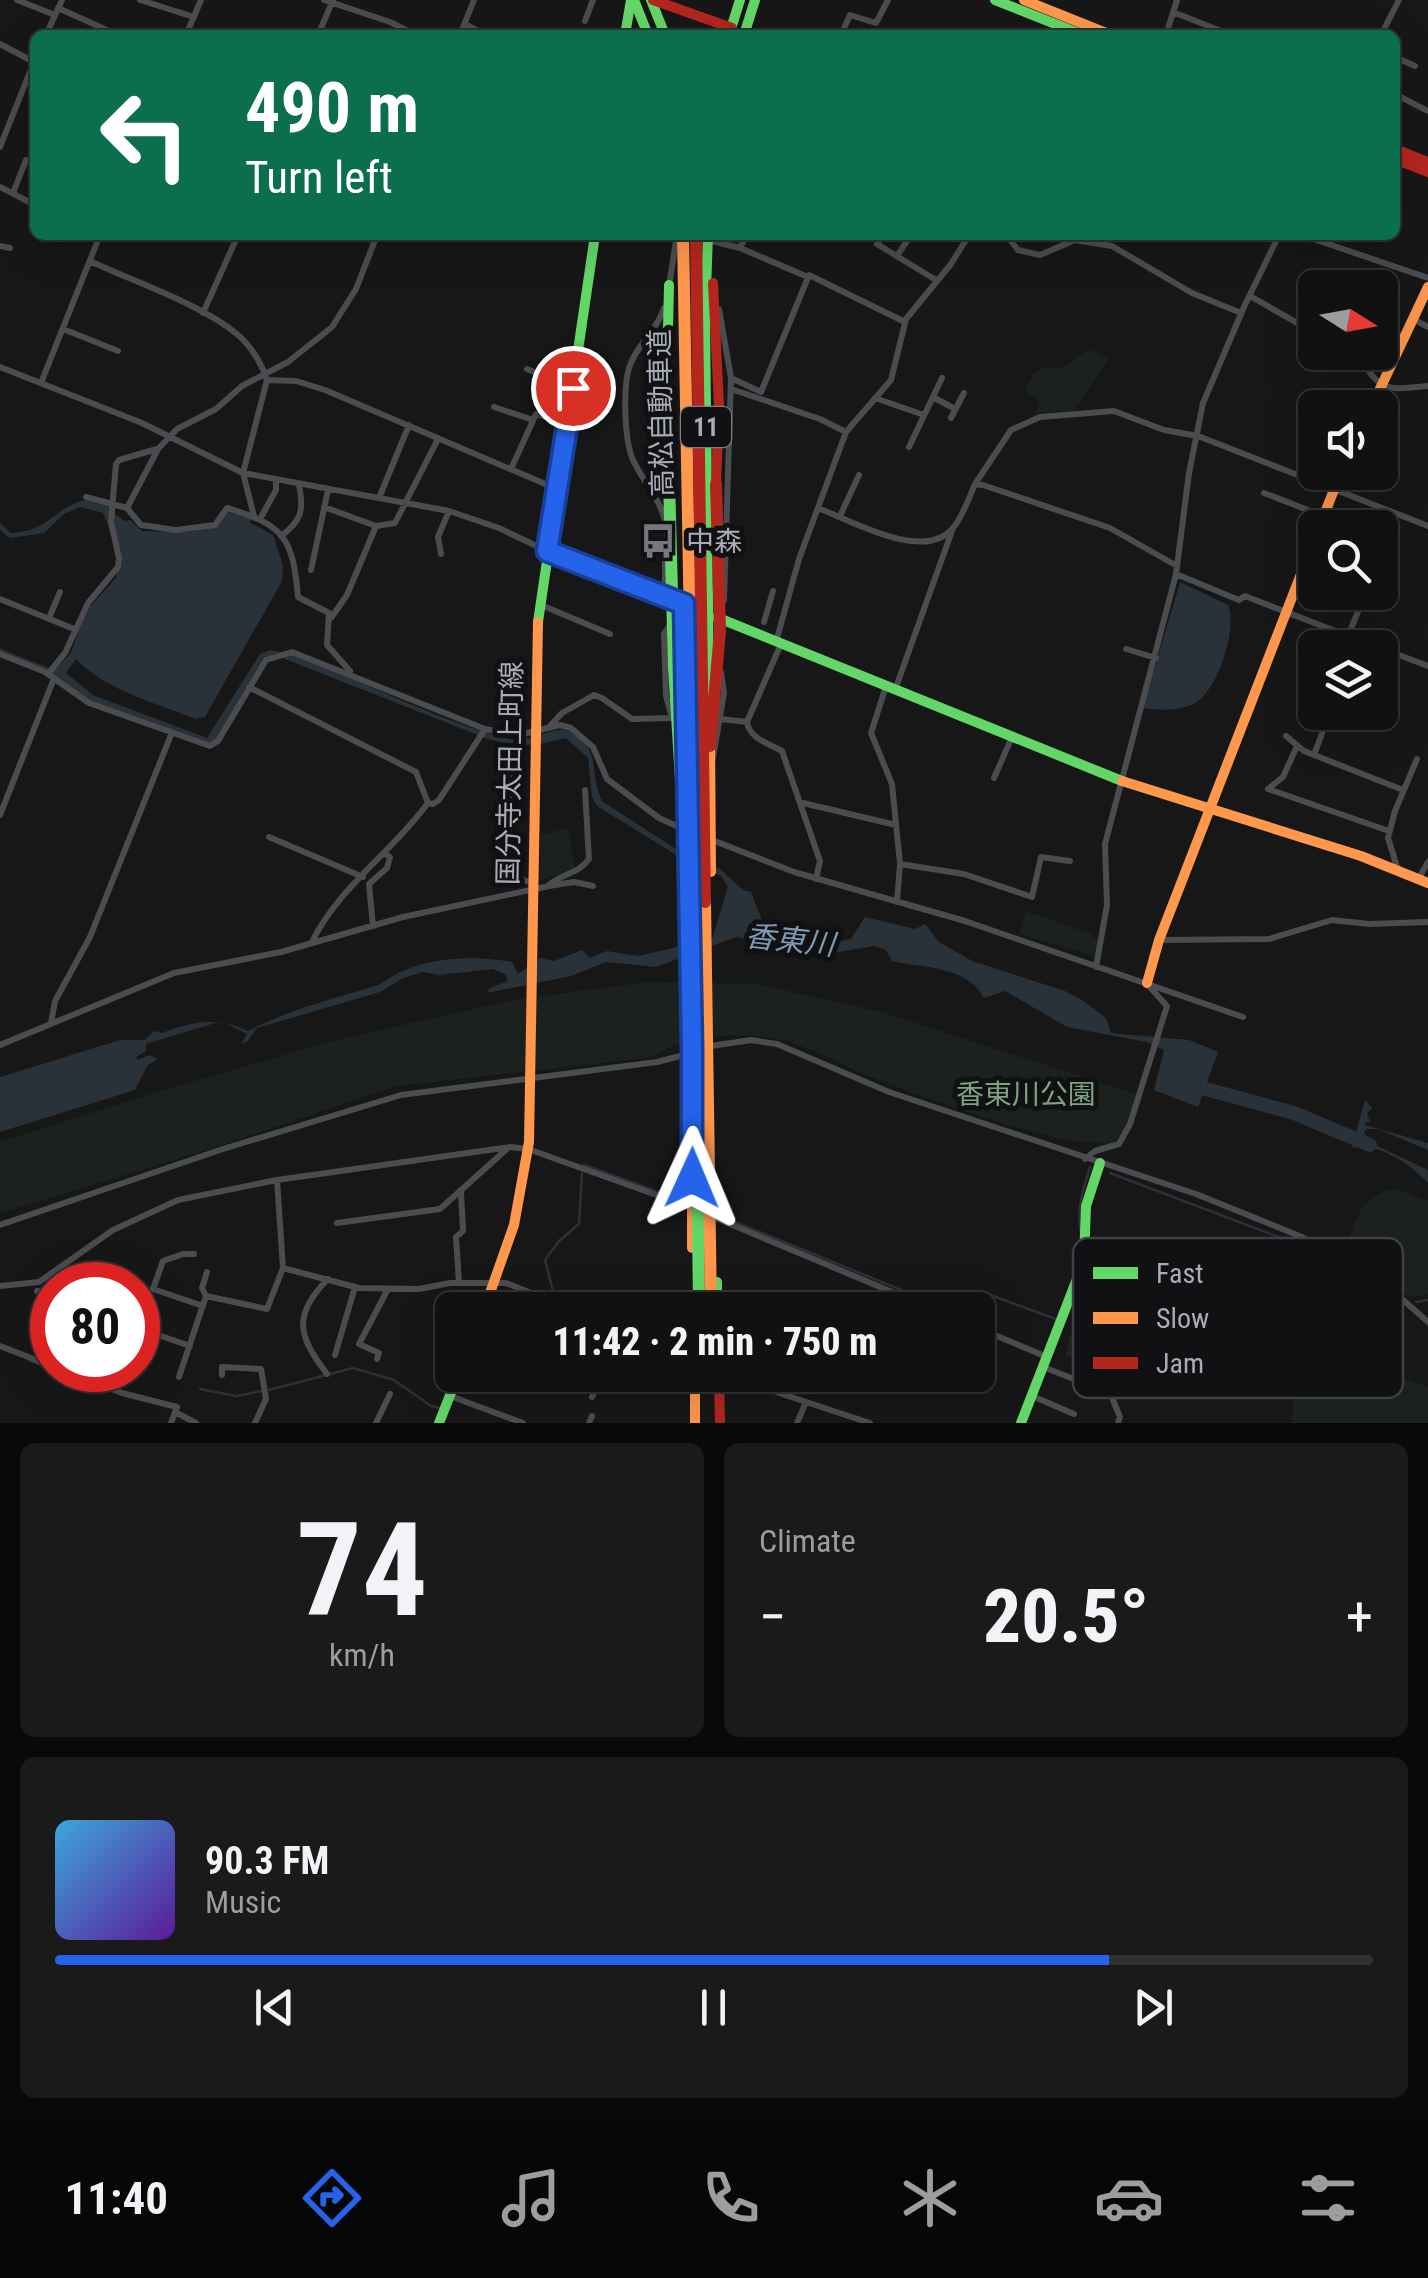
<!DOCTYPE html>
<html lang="en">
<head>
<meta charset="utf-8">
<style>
  body { margin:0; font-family:"Roboto Condensed","Noto Sans JP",sans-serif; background:#1a1a1a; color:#f1f3f6; height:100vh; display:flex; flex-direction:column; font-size:38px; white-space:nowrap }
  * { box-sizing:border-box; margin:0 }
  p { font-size:32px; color:#9c9d9f }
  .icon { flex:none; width:55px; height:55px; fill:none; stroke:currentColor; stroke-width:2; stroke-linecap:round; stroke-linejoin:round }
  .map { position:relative; height:1423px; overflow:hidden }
  .panel { display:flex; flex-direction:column; gap:20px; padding:20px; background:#090909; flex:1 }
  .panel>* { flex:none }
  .hud { position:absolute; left:30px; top:30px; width:1370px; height:210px; border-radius:15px; box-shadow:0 10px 40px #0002,0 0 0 2px #303131; background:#0b6e4f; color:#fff; overflow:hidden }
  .needle { width:65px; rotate:101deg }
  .fabs { position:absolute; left:1298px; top:270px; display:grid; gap:20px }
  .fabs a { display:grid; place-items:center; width:100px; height:100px; border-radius:15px; background:#111; box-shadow:0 10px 40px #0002,0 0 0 2px #303131; font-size:50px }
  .speed { position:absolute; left:30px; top:1262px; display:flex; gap:20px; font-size:50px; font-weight:700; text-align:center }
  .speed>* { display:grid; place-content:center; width:130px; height:130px; border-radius:50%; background:#111; box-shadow:0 10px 40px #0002,0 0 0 2px #303131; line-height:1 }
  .speed .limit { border:15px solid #d22; background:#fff; color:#111 }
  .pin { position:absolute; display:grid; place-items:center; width:85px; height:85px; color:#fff; margin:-42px; border:5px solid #fff; border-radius:50%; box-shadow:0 2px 10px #0007 }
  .me { position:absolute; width:110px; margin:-55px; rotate:1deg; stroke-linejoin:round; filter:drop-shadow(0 0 8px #0008) }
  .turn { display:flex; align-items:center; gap:35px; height:210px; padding:0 50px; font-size:45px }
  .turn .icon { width:130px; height:130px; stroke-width:2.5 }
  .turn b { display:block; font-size:70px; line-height:85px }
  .big { font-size:75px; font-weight:800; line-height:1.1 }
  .panel .widget { flex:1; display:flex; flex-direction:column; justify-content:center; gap:15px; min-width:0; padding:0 35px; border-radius:15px; background:#1a1a1a }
  .panel .dial { align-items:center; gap:0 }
  .dial b { font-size:130px; line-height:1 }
  .song { display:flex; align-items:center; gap:30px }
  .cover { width:120px; height:120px; border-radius:15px; background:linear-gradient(135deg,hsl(200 70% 55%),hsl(270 70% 35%)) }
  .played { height:10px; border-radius:5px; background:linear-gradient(90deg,#2563eb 80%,#303131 80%) }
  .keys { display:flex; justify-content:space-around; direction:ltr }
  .heat { display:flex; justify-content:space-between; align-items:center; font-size:55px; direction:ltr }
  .panel .tiles { flex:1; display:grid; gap:20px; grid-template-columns:1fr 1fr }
  .widget:last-child { grid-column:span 2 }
  .trip { position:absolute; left:435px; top:1292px; width:560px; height:100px; border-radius:15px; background:#111; box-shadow:0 10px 40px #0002,0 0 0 2px #303131; font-weight:800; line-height:100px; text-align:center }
  .menu { display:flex; height:160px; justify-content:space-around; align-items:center; background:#070707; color:#9c9d9f }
  .menu .icon { width:70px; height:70px }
  .menu .active { color:#2563eb }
  .menu b { font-size:45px; color:#f1f3f6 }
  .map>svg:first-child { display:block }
</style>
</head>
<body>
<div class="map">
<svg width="1428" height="1423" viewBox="0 0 1428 1423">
  <rect width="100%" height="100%" fill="#171717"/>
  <path fill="#212124" d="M 1083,1326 L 1125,1335 L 1119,1367 L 1066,1356 L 1070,1334 L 1081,1336 Z"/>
  <path fill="#1b211c" d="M 1091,350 L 1109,359 L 1073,411 L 1034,414 L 1040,402 L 1025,390 L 1033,374 L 1044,367 C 1071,374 1068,356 1091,350 Z
    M 568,828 L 575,868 L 540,881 L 540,835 Z
    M 1026,911 L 1092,934 L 1092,937 L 1101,939 L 1097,957 L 1019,934 Z
    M 647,982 L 756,984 L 882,1012 L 1136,1094 C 1131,1113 1127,1133 1111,1145 C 1096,1141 1081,1143 1066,1140 C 1003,1126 941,1103 881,1081 C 843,1067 807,1043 766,1037 C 738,1032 675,1037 655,1057 L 397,1086 L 195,1154 L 0,1213 L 0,1142 L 157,1092 L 328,1042 L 513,1000 Z
    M 1395,1189 L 1428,1201 L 1428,1294 C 1402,1306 1368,1269 1346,1255 C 1352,1223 1360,1195 1395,1189 Z
    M 1340,1363 L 1353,1369 L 1388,1373 L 1428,1387 L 1428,1423 L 1291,1423 L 1299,1370 Z"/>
  <path fill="#2a3239" d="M 85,500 L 110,507 L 110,511 L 125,521 L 130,520 L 142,531 L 187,532 L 216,527 L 227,512 L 250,518 L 251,523 L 273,535 L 283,566 L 282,581 L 205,717 L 196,719 C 157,703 106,691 76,659 L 66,673 L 93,695 L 207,738 L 260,654 L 270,650 L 295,655 C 364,682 439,721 509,739 C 530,744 554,725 568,731 C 605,748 587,776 603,802 L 676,849 L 720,869 L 743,890 L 751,892 L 766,931 L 823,944 L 851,939 L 865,917 L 915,929 L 925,924 L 939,942 L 972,961 L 1065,991 L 1082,1000 L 1106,1018 L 1111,1033 L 1189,1040 L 1218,1052 L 1198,1107 L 1154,1090 L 1164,1050 L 1147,1042 L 1067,1027 L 1005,991 L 984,998 C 968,966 923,968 892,961 L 886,950 L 874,946 L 832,953 L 736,937 L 656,967 L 606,962 L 571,976 L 487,993 L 490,988 L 508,981 L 505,974 L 493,969 L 439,975 L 423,972 L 403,978 L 380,992 L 257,1028 L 247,1042 L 241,1044 L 247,1034 L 225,1023 L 215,1023 L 146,1044 L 146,1051 L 136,1057 L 138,1060 L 150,1055 L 158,1059 L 147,1066 L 135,1090 L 0,1132 L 0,1077 L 120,1040 L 145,1040 L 154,1031 L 162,1033 C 195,1021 216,1017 248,1031 C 286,1011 331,999 372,987 C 383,984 388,978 398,973 C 430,957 477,955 512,962 L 518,974 L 540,958 L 554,961 L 582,950 L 590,958 L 607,951 L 638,956 L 712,939 L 728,887 L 721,876 L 678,856 L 597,806 L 592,797 L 588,758 L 566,738 L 540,744 L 515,746 L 488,739 L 275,655 L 263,659 L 215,741 L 210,744 C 178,732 65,701 52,673 L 71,653 L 85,612 L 116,578 L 121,556 L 103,513 L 80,507 L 64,514 L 44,533 L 10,538 L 0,530 L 0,523 L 11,533 C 51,531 51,509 85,500 Z
    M 1180,582 L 1228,605 C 1238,627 1218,687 1198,701 C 1186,711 1157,711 1143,708 Z
    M 1365,1100 L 1372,1108 L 1367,1113 L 1370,1122 L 1365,1122 L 1365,1125 L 1428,1143 L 1428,1150 L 1378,1129 L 1366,1129 L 1364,1132 L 1371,1143 L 1428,1170 L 1428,1183 C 1410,1164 1379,1142 1352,1148 Z"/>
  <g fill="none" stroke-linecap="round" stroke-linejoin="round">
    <path stroke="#2a3239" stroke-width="2.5" d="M 0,650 L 50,670
      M 584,1165 L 678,1199
      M 1110,1173 L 1297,1244 L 1342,1278 L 1385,1299 L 1399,1302
      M 728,1219 L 950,1310
      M 1081,1235 C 1076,1210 1083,1190 1090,1167
      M 555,1299 L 545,1260 L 559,1241 L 579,1224 L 582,1173
      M 1416,1302 L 1428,1300
      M 551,1310 L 553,1307
      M 978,1321 L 990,1295 L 1056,1319
      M 29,1360 L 52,1370
      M 53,1370 L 108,1391
      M 200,1389 L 236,1396 L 262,1391
      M 269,1390 L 353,1368 L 394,1380 L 431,1406 L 440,1408
      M 461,1393 L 487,1375"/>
    <path stroke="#2a3239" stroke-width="14" d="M 1187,1084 L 1294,1113 L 1370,1145"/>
    <path stroke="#4b4c50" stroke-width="6" d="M 17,0 L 55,15
      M 140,0 L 194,17
      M 324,0 L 390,22 L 416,35
      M 58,8 L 118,35
      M 1173,12 L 1231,35
      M 585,21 L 593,0
      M 465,24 L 485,35
      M 46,35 L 62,0
      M 186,35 L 201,0
      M 318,35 L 333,0
      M 460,35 L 474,0
      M 841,35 L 850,15 L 876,23 L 888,0
      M 1166,35 L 1177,0
      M 1381,35 L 1399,0
      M 0,44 L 34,62
      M 1395,57 L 1415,66
      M 1395,94 L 1428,111
      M 0,147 L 35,59
      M 0,187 L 35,205
      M 13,193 L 26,160
      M 883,235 L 877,244 L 936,280
      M 1006,235 L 1018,250 L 1040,255 L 1075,240 L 1112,246 L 1192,293 L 1241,313
      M 1302,235 L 1428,278
      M 852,236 L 853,235
      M 708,240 L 740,248 L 808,277
      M 0,246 L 10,248
      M 740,248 L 747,235
      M 897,256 L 911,235
      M 92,262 C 135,282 203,305 238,335 C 251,346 262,364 267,380 L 243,473 L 254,516
      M 669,286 L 677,235
      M 1250,296 L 1299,324 L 1315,325
      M 664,308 C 657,331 636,345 629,368 C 623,389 624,439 633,460 C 643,482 659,496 665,521
      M 719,309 L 731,378 L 724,600
      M 203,313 L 238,235
      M 1413,319 L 1428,327
      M 63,329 L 118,351
      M 1359,352 C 1378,393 1386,390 1428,386
      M 0,367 L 142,423 L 243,473 L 449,511 L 499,528 L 547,551
      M 527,369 L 572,388
      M 731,378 L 761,392 L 809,275 L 905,322
      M 267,380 L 296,381 L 325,390 L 557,489
      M 41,383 L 100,235
      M 731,389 L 820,419 L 846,432
      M 933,397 L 955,409
      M 875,398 L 924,415
      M 494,407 L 533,420
      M 951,418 L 964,393
      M 909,447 L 942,378
      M 511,469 L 536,414 L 567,422
      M 975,484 L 1011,430 L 1040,417 L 1114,411 L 1164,430 L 1198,436 L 1428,526
      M 1264,493 L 1323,516
      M 86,497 L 127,508 L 158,449 L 177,429 L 216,409 L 242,386 L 288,362 L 332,327 L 356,289 L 377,235
      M 379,498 L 409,425
      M 324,507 L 376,526
      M 127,508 L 141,525 L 176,530 L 215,525 L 227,508 C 285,525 293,539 298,597 L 329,613 L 327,645 L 350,671
      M 818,508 C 852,521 924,563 953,528 C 963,516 969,498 975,484 L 983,485 L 1110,528 L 1177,566
      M 840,516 L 859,475
      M 260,519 L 276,490 L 276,480
      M 1371,528 L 1376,507
      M 281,536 C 302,521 304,509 299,485
      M 665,553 L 665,596
      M 441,554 L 438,537 L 449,511
      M 311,570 L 328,490
      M 1176,574 L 1239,600 L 1245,596 L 1379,648
      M 0,599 L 74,629
      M 541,605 L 610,634
      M 49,618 L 60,592
      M 331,618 L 347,595 L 376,526 L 395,523 L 438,439
      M 764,622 L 773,591
      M 1348,636 L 1366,592
      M 776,642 L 799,559 L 846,432 L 891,380 L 906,319 L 951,264 L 969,235
      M 1380,648 L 1428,666
      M 1126,649 L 1156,658
      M 0,654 L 45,672 L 89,703 L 210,746 L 218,741 L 266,660 L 292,652 L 485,729 L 519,735 L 560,725 L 571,728 L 593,747 L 607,779 L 659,818 L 681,828
      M 48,674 L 65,653 L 88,603 L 118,567 L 119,558 L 111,522 L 116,464 L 119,460 L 157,449
      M 886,686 L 871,733 L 892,784 L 900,864 L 897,902
      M 249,687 L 416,772 L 428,803
      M 895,690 L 953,528
      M 672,718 L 666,696 L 664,634 L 684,605
      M 721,719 L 747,722 L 781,644
      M 747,722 C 749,738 769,744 782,751 L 820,861 L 816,879
      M 550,726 L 562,713 L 594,695 L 602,698 L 632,719 L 672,718
      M 519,735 L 499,865 L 507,875 L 533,883
      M 1286,736 L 1304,751 L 1403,790
      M 1297,746 L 1283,777 L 1268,789 L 1389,831
      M 1314,755 L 1330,712
      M 713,758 L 724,693 L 721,672
      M 994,778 L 1012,737
      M 803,803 L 896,825
      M 0,815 L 53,681
      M 269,837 L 363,877
      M 712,840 L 794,872 L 965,921 L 1243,1017
      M 900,864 L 964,874 L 1032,897 L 1041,857 L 1070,861
      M 1398,870 L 1388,838 L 1395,811 L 1417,759
      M 1419,878 L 1428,862
      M 549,885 C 564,872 577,875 589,859 L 585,790
      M 373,926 L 369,884 L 387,868 L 390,857 L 385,854
      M 1159,940 L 1269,939 L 1332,920 L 1369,924 L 1428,922
      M 312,942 C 338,888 393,851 428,803 L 433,804 L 439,800 L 485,729
      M 1096,967 L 1107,905 L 1105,844 L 1176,574 L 1189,473 L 1203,403 L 1244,307 L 1279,235
      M 51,1023 L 55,1001 L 90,937 L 171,735
      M 0,1045 L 174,973 L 281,952 L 403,917 L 549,886 L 574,882 L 593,886
      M 711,1046 L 751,1040 L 777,1044 L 889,1092 L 1196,1194 L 1302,1237 L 1369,1283 L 1402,1299 L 1428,1322
      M 1085,1159 L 1095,1151 L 1119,1144 L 1130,1124 L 1167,1006 L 1147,984
      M 711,1216 L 935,1310
      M 337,1223 L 440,1209 L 509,1147
      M 0,1225 L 223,1149 L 401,1095 L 657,1062 L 692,1053
      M 283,1268 L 359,1288 L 419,1289 L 450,1283 L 506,1283 L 573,1310
      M 459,1283 L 456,1237 L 463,1231 L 461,1192
      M 0,1286 L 39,1282 L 113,1230 L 178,1200 L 277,1180 L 510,1147 L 528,1149 L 690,1207
      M 153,1289 L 163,1261 L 183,1254 L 194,1254
      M 37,1291 L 52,1292
      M 138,1295 L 153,1289 L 203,1306
      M 206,1296 L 202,1288 L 207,1272
      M 138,1328 L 190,1346
      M 978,1328 L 1047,1357
      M 0,1346 L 52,1366
      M 335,1355 L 355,1287
      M 377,1359 L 379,1353 L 359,1344 L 388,1289
      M 1043,1367 L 1110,1393 L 1120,1417 L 1118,1423
      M 63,1370 L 122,1393 L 177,1407 L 171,1423
      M 327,1374 C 299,1337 291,1316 328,1279
      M 222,1375 L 222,1367 L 261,1369 L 266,1399 L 255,1423
      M 742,1375 L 779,1393 L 870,1423
      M 179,1377 L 206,1296 L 267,1309 L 283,1268 L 277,1180
      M 450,1396 L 523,1423
      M 1032,1396 L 1074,1414
      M 592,1397 L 603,1375
      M 175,1412 L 196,1423
      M 376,1423 L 390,1394
      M 589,1423 L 592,1416
      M 797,1423 L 806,1402"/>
    <path stroke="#63d668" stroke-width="10" d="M 634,0 L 648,35
      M 651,0 L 665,35
      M 995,0 L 1083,35
      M 625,35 L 631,0
      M 729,35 L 740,0
      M 744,35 L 755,0
      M 708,235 L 705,318 L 709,697
      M 669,285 L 666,414 L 669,481
      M 716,617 L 1122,781
      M 538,622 L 595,235
      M 717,1282 L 717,1310
      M 439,1423 L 458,1375
      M 1021,1423 L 1084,1261 L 1086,1206 L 1100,1163"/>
    <path stroke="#ff974d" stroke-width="10" d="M 1024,0 L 1111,35
      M 1371,408 L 1428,287
      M 1319,528 L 1341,472
      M 710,737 L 711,872
      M 1122,781 L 1361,856 L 1428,883
      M 1147,983 L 1159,940 L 1315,538
      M 692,1183 L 692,1248
      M 484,1310 L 514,1225 L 529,1142 L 538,622
      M 695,1375 L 695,1423"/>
    <path stroke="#b3261e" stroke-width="10" d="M 653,0 L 732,28
      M 1395,149 L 1428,162
      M 1395,159 L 1428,172
      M 713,283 L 719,406 L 716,484
      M 547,551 L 695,609
      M 719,1375 L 720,1423"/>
    <path stroke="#63d668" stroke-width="12" d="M 669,481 L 674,667 L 685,844
      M 694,857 L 699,1310"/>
    <path stroke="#ff974d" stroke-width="12" d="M 683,235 L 694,857
      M 705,902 L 711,1310"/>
    <path stroke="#b3261e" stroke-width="12" d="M 696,235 L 705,902
      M 710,746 L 720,631 L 716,484"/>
  </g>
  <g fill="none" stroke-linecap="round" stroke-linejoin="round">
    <defs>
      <path id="route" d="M 573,388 L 547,551 L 684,604 L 692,1048 L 692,1178"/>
    </defs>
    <use href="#route" stroke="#184099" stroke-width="25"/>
    <use href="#route" stroke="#2563eb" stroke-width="18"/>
  </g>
  <defs>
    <symbol id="bus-bare" viewBox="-9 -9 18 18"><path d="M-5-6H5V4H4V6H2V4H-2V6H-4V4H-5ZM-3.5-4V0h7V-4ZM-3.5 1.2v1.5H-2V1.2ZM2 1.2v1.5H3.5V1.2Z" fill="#757880" stroke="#111113" stroke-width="2.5" paint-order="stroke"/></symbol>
  </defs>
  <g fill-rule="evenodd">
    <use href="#bus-bare" x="633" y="516" width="50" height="50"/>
  </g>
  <g text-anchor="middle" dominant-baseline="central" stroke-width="10" stroke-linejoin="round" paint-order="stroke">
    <rect fill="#111113" stroke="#7b7e86" stroke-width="2.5" x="681" y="407" width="50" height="40" rx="8"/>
    <g font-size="25" font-weight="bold" fill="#a8adb8">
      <text x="706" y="427">11</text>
    </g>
    <g font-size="28" fill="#a8adb8" stroke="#111113">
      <text transform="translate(661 413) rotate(-91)">高松自動車道</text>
      <text transform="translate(510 773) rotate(-89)">国分寺太田上町線</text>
    </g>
    <g font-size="28" fill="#a8adb8" stroke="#111113" text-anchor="start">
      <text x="686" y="541">中森</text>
    </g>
    <g font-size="28" fill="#7fa381" stroke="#111113">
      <text x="1026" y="1094">香東川公園</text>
    </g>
    <g font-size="30" font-style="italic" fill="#7f9bb3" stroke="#111113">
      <text transform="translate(790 940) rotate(6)">香東川</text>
    </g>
  </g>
  <rect x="1073" y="1238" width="330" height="160" rx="15" fill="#111113" stroke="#3e4045" stroke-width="2.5"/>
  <rect x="1093" y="1267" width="45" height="12" fill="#63d668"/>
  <rect x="1093" y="1312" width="45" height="12" fill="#ff974d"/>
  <rect x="1093" y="1357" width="45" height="12" fill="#b3261e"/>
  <g font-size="28" fill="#a8adb8">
    <text x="1156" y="1283">Fast</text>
    <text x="1156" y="1328">Slow</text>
    <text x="1156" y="1373">Jam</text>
  </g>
</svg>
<div class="fabs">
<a><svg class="needle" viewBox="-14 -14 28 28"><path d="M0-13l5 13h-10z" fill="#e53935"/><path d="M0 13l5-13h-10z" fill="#9c9d9f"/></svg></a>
<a><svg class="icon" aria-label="sound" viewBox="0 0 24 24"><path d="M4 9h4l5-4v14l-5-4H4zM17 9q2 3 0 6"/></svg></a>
<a><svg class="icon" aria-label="search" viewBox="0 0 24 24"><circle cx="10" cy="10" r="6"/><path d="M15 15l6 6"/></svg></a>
<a><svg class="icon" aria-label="layers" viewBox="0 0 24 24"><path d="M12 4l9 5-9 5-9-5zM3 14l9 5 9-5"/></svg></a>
</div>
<div class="speed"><div class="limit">80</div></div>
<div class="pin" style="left:573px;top:388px;background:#d93025"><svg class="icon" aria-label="arrive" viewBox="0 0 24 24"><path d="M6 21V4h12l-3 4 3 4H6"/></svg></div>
<svg class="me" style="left:692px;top:1178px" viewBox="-20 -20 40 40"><path d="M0-17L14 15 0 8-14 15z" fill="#2563eb" stroke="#fff" stroke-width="4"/></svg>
<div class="trip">11:42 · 2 min · 750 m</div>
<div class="hud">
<div class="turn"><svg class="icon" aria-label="left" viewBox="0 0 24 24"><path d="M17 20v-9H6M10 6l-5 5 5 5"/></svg><div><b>490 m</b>Turn left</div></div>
</div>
</div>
<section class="panel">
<div class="tiles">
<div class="widget dial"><b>74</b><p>km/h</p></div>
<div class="widget"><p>Climate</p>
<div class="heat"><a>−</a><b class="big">20.5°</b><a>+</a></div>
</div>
<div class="widget">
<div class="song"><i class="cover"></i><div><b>90.3 FM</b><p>Music</p></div></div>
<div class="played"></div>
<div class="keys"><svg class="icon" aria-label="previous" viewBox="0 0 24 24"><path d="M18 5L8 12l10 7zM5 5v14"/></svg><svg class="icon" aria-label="pause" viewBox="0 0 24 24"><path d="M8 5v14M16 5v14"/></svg><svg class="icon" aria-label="next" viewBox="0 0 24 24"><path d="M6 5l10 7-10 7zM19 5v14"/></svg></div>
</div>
</div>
</section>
<nav class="menu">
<b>11:40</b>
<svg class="icon active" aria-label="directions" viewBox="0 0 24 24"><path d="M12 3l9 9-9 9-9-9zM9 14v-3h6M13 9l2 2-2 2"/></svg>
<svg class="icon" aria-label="music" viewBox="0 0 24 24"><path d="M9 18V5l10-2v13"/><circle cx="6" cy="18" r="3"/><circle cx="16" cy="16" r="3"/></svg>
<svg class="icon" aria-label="phone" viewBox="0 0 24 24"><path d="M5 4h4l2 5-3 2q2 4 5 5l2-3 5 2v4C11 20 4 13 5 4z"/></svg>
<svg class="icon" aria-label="climate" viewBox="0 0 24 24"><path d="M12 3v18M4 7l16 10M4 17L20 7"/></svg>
<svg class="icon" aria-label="car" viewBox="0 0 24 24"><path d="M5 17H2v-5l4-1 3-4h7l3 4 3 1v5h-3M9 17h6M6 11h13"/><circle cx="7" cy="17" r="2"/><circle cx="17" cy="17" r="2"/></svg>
<svg class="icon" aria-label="filters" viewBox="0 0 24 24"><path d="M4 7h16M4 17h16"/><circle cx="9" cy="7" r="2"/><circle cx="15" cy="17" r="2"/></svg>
</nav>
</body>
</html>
